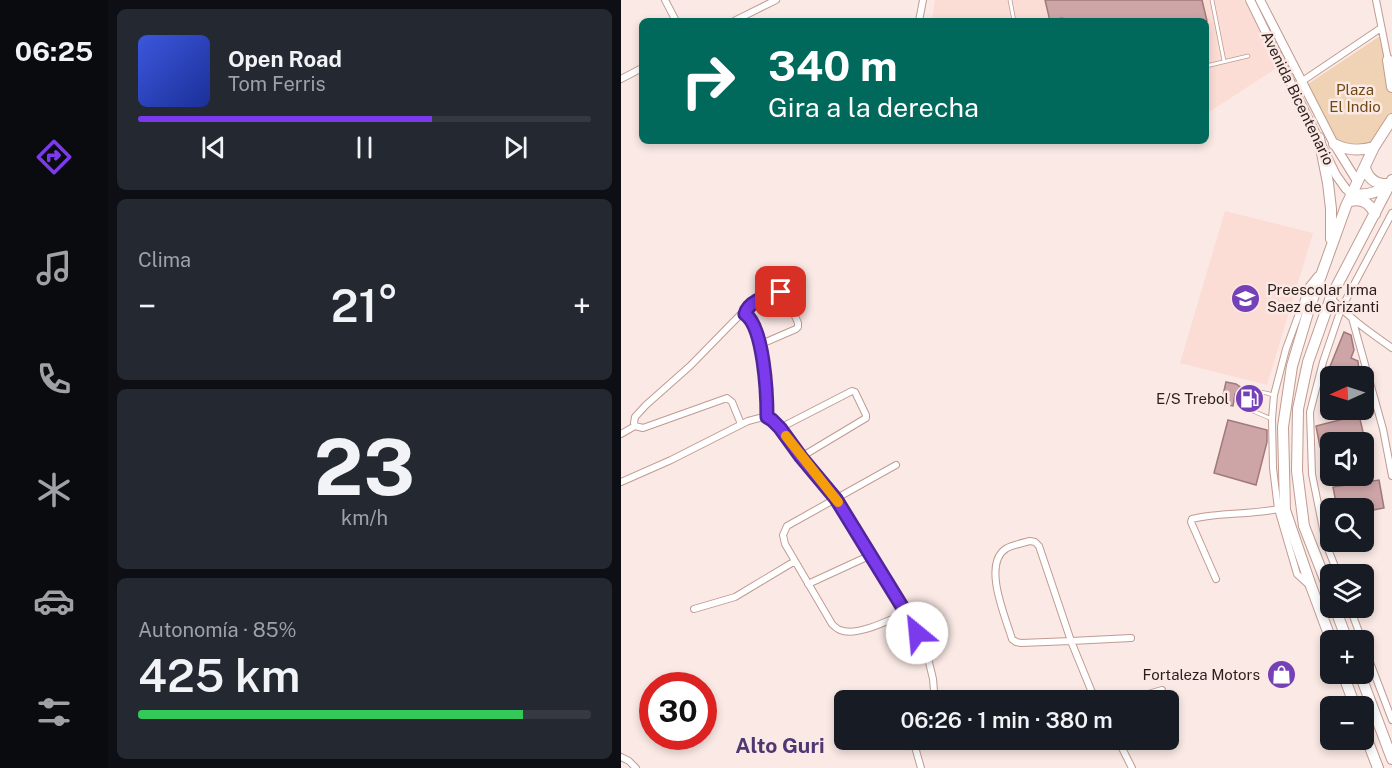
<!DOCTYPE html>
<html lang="es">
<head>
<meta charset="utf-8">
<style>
  body { margin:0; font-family:"Public Sans",sans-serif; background:#242831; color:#f1f3f6; height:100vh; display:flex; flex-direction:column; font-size:22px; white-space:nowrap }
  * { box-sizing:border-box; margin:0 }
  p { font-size:20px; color:#9ea1a6 }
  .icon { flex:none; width:33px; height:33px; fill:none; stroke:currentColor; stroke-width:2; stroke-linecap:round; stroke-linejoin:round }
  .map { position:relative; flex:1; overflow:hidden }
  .details { display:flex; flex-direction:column; gap:9px; padding:9px; background:#0d0f14; width:513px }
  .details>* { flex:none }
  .guide { position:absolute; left:18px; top:18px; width:570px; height:126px; border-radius:9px; box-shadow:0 3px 9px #0003; background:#00695c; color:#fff; overflow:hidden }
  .needle { width:39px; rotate:267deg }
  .fabs { position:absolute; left:699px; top:366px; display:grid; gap:12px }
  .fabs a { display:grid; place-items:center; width:54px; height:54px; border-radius:9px; background:#171b24; box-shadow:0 3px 9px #0003; font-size:30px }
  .speed { position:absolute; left:18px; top:672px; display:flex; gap:12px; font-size:30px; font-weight:700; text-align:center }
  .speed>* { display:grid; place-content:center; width:78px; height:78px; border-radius:50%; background:#171b24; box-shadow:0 3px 9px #0003; line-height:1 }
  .speed .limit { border:9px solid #d22; background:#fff; color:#111 }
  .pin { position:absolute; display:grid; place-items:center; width:51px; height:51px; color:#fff; margin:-26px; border-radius:12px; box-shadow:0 3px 9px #0006 }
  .me { position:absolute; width:66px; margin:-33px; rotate:332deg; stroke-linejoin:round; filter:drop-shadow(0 0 4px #0008) }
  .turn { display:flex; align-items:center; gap:21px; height:126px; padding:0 30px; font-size:27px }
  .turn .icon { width:78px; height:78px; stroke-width:2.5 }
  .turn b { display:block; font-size:42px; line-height:51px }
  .big { font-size:45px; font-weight:600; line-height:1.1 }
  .details .widget { flex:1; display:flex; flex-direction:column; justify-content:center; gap:9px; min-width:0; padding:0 21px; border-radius:9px; background:#242831 }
  .details .dial { align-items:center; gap:0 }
  .dial b { font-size:78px; line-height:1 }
  .song { display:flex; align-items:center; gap:18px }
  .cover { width:72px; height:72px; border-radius:9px; background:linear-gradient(135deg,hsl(230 70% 55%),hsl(230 70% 35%)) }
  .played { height:6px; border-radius:3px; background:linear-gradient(90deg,#7c3aed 65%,#363941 65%) }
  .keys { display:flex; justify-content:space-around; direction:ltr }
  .heat { display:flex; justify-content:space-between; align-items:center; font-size:33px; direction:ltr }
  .charge { height:9px; border-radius:4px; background:linear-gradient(90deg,#34c759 85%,#363941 0) }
  .trip { position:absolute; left:213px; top:690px; width:345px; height:60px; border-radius:9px; background:#171b24; box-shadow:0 3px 9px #0003; font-weight:600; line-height:60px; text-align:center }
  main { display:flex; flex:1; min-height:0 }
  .menu { display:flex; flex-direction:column; width:108px; justify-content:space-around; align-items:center; background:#090b0e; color:#9ea1a6 }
  .menu .icon { width:42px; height:42px }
  .menu .selected { color:#7c3aed }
  .menu b { font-size:27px; color:#f1f3f6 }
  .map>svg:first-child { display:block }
</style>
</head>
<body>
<main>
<nav class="menu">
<b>06:25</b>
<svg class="icon selected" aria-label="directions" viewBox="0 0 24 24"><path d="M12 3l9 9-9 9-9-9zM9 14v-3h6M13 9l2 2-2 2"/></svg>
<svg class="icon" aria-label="music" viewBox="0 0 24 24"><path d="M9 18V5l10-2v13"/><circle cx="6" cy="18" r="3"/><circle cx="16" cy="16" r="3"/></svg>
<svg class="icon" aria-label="phone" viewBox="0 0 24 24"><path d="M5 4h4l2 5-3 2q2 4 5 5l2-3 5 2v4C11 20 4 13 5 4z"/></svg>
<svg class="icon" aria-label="climate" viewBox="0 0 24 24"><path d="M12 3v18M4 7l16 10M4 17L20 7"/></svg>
<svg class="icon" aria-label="car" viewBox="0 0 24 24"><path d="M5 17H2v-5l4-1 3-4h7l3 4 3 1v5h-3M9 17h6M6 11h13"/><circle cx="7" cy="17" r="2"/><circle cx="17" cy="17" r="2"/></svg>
<svg class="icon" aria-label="filters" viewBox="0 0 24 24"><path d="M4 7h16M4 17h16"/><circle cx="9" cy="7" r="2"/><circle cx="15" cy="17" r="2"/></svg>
</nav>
<section class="details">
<div class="widget">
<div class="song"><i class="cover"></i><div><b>Open Road</b><p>Tom Ferris</p></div></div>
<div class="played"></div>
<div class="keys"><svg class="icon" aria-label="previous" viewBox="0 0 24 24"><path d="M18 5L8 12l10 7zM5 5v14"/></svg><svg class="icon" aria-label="pause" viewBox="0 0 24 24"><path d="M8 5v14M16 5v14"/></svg><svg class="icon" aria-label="next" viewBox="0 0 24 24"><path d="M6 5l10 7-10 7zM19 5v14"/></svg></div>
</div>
<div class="widget"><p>Clima</p>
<div class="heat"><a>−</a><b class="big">21°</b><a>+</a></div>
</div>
<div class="widget dial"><b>23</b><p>km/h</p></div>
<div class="widget"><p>Autonomía · 85%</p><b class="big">425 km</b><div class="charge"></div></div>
</section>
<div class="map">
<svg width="771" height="768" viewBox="0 0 771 768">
  <rect width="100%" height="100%" fill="#fae9e5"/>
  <path fill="#fbddd6" d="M 314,0 L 623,0 L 657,67 L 585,114 L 585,21 L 311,21 Z
    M 604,211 L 692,233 L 646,385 L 559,363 Z"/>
  <path fill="#efd3b4" d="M 762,34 L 771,91 L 771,119 L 753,147 L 719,146 L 687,84 Z"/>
  <path fill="#cda5a7" stroke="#9f797b" stroke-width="1.5" d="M 424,0 L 581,0 L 586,21 L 498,21 L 498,20 L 493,21 L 442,21 L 441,18 L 429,21 Z
    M 723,332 L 730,335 L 733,350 L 730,358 L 737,361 L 738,371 L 720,373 L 708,369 Z
    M 605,382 L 615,384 L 628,393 L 627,396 L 629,398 L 632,399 L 635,397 L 642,402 L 637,409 L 630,404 L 629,399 L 627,398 L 624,400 L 614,394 L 612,406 L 600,404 Z
    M 738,415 L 743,436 L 718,442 L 710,442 L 710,445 L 699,447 L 695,426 Z
    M 607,420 L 646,430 L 646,442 L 635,485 L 593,473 Z
    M 758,480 L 763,508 L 742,512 L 742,508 L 716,508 L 712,487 Z"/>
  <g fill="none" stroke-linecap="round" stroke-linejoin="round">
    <defs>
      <path id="lane" d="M 389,0 L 393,21
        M 591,0 L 603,61
        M 585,66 L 627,56
        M 631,395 C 637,390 645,393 652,395
        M 627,402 L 626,406 L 627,409 L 651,419"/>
      <path id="street" d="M 44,0 L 55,21
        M 755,0 L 767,60
        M 113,21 L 155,0
        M 298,21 L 302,0
        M 0,79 L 21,68
        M 680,82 L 760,28
        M 710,298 C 728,318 750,333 771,348
        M 124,314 C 143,327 146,395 146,417
        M 731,318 L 762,429 L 771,476
        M 14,426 L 13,423 L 14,417 L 25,405 L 69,366 L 117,317 L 120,314 L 124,314 L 128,305 L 158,292 L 164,293 L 177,323 L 177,327 L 175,329 L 138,345
        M 159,428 L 231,391 L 234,392 L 245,415 L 245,418 L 180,457
        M 0,434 L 14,426 L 22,428 L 106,398 L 111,402 L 120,424
        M 275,465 L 166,526 L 162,535 L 164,544 L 211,624 C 213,626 216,629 219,630 C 236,637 268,620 285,613
        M 0,482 L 50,460 L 127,421 L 143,417 L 151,420 L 215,499 L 285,613 L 306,654 L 312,679 L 313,691 L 311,700
        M 409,541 L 414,542 L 418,546 L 450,641 L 400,643 L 395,642 L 391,639 C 385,618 360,563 386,548 C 392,545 401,543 409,541 Z
        M 717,574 L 705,544 L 691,474 L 689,412 L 702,362 L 720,309 L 771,213
        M 595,579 L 570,522 L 571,519 C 599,512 629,515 657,509
        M 187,584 L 250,555
        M 688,585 L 676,574 L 657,509 L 652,468 L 651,419 L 653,395 L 665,349 L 688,286 L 696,276
        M 729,608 L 741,640
        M 73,609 L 114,597 L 174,561
        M 742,644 L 771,720
        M 476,700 L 470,690 L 450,641 L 510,638
        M 507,700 L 541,690
        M 292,740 L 300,768
        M 497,740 L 511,768
        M 0,757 L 8,761 L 15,768"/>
      <path id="secondary" d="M 629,0 L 715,175 L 725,189 L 731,194
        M 639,0 L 713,144 L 736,181"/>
      <path id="highway" d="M 767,60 L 771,87
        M 698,138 L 707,183 L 710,209 L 710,239
        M 713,144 C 727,151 739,151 753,147
        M 744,167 C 747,180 756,185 769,184
        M 731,194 C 744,196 756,193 767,185
        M 730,201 C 742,198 749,204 754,214
        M 710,595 L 683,526 L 676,471 L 677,409 L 687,362 L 710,297 L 771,180
        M 714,608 L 726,640
        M 710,640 L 690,586 L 664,510 L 662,427 L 671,366 L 688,309 L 725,206 L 753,147 L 771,119
        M 722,674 L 734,706
        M 739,674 L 771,759
        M 742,729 L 757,768"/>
    </defs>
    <use href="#lane" stroke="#c19b91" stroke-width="4.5"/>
    <use href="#street" stroke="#c19b91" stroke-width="8"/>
    <use href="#secondary" stroke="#c19b91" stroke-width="10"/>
    <use href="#highway" stroke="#c19b91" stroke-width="12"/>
    <use href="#lane" stroke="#fff" stroke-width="3"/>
    <use href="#street" stroke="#fff" stroke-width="6"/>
    <use href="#secondary" stroke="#fff" stroke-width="8"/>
    <use href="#highway" stroke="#fff" stroke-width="10"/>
  </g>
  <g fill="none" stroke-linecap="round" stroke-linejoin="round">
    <defs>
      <path id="route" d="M 160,292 C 148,296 128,300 124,314 C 143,327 146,394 146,417 L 151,420 L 159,428 L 180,457 L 215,499 L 285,613 L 296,633"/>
    </defs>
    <use href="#route" stroke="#51269a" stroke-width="15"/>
    <use href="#route" stroke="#7c3aed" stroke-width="10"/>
    <path stroke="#f59e0b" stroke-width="10" d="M 165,436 L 217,502"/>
  </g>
  <defs>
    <symbol id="school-disc" viewBox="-11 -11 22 22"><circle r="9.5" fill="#7640b6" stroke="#fae9e5"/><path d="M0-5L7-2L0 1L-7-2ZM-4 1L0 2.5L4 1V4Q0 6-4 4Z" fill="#fff"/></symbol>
    <symbol id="fuel-disc" viewBox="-11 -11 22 22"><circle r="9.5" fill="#7640b6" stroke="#fae9e5"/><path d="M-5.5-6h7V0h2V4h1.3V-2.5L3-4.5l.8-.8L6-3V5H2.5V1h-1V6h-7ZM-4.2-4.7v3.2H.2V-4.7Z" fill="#fff"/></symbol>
    <symbol id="shop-disc" viewBox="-11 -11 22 22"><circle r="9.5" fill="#7640b6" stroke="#fae9e5"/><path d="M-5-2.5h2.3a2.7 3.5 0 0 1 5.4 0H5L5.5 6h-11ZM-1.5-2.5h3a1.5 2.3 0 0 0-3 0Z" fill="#fff"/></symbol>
  </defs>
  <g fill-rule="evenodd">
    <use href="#school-disc" x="608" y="282" width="33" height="33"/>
    <use href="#fuel-disc" x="612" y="382" width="33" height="33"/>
    <use href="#shop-disc" x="644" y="658" width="33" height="33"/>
  </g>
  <g text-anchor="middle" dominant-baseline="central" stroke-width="5" stroke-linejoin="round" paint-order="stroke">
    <g font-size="15" fill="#6f4a15" stroke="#fae9e5">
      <text x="734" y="89">Plaza<tspan x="734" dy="17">El Indio</tspan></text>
    </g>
    <g font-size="15" fill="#2d1e1b" stroke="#fae9e5">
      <text transform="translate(677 98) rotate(64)">Avenida Bicentenario</text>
    </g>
    <g font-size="15" fill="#2d1e1b" stroke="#fae9e5" text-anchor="end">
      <text x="646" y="289" text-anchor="start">Preescolar Irma<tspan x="646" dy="17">Saez de Grizanti</tspan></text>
      <text x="608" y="398">E/S Trebol</text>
      <text x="639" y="674">Fortaleza Motors</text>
    </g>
    <g font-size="21" font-weight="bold" fill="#503772" stroke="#fae9e5">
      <text x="159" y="745">Alto Guri</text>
    </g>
  </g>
</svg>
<div class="fabs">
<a><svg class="needle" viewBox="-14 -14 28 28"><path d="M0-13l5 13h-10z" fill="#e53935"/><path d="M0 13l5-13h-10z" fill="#9ea1a6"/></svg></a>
<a><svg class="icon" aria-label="sound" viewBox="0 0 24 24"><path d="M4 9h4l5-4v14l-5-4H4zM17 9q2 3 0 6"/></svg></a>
<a><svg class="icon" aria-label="search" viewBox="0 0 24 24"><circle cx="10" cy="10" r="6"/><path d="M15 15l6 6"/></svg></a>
<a><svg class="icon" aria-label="layers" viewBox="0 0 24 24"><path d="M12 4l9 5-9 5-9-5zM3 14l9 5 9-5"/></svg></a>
<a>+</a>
<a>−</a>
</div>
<div class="speed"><div class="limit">30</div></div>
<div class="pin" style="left:160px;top:292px;background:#d93025"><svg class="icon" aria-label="arrive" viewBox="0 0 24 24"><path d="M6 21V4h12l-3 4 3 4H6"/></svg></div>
<svg class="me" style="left:296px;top:633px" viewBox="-20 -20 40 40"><circle r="19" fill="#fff"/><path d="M0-13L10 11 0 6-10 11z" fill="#7c3aed"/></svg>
<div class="trip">06:26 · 1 min · 380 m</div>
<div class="guide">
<div class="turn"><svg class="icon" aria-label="right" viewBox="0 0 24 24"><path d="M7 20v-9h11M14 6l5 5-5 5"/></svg><div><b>340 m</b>Gira a la derecha</div></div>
</div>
</div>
</main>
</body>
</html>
